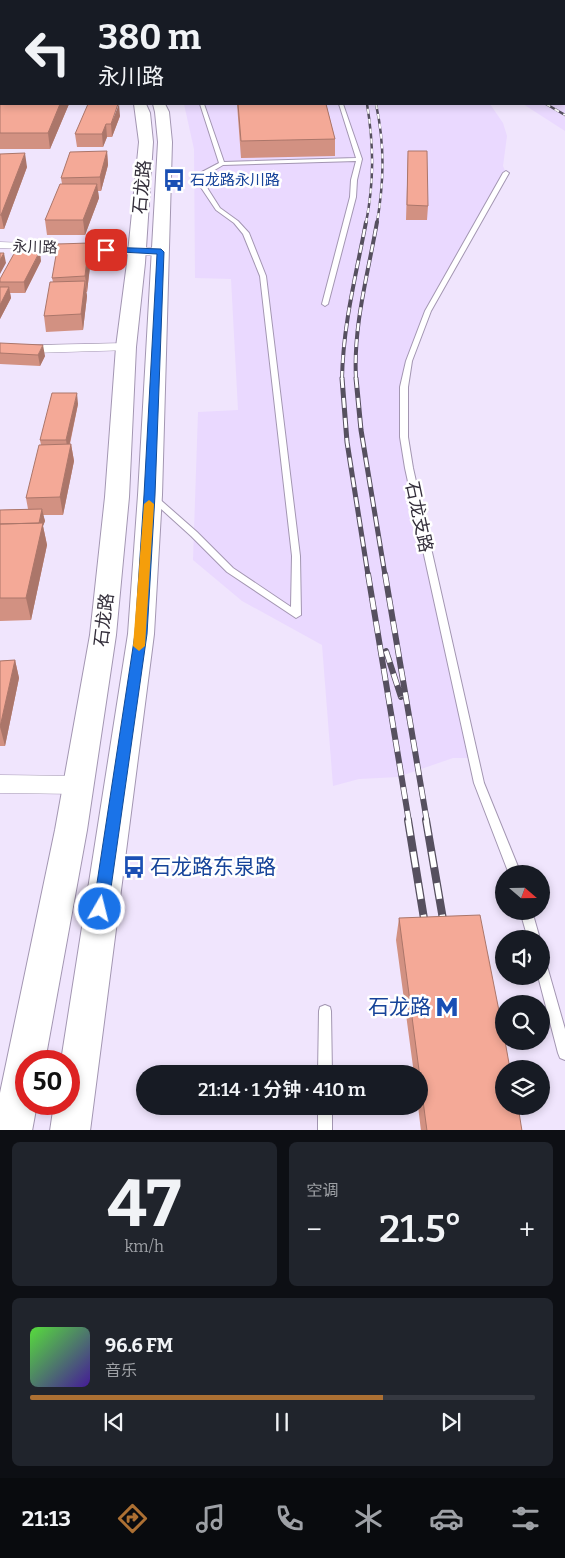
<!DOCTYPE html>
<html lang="zh">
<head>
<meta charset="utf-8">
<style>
  body { margin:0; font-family:Bitter,"Noto Sans SC",serif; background:#20242c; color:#f1f3f6; height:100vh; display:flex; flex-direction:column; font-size:19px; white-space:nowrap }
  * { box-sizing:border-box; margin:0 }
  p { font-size:16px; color:#9ea1a6 }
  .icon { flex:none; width:28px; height:28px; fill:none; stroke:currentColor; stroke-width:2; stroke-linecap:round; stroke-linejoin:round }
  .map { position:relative; height:1130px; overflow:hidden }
  .details { display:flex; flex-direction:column; gap:12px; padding:12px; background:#0d0f14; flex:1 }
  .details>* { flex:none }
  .banner { position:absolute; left:0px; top:0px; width:565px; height:105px; box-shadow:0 2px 8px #0003; background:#171b24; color:#f1f3f6; overflow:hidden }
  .needle { width:32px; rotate:110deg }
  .buttons { position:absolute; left:495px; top:865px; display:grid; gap:10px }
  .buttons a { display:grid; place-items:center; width:55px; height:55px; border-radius:50%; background:#171b24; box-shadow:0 2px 8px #0003; font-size:25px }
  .speed { position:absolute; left:15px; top:1050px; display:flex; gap:10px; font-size:25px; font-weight:700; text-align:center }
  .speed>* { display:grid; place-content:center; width:65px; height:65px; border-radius:50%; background:#171b24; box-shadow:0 2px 8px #0003; line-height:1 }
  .speed .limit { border:8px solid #d22; background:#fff; color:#111 }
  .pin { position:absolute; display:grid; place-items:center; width:42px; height:42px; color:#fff; margin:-21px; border-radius:10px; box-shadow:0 2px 8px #0006 }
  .me { position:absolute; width:55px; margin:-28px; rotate:8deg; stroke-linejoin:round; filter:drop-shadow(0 0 4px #0008) }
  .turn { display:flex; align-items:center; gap:18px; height:105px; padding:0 15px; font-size:22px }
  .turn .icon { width:65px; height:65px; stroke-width:2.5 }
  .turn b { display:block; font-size:35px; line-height:42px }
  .big { font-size:38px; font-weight:600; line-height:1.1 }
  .details .card { flex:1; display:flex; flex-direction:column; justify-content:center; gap:8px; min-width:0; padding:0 18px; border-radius:8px; background:#20242c }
  .details .dial { align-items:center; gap:0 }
  .dial b { font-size:65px; line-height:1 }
  .song { display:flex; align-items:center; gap:15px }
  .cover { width:60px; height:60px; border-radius:8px; background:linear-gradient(135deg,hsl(110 70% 55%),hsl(260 70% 35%)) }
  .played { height:5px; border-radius:2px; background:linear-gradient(90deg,#ac7033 70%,#363941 70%) }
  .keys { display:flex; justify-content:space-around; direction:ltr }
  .heat { display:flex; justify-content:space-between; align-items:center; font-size:28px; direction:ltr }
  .details .tiles { flex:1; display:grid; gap:12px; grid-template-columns:1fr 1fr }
  .card:last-child { grid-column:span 2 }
  .trip { position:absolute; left:136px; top:1065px; width:292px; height:50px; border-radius:25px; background:#171b24; box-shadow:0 2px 8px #0003; font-weight:600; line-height:50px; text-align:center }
  .menu { display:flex; height:80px; justify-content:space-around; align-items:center; background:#090b0e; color:#9ea1a6 }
  .menu .icon { width:35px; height:35px }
  .menu .selected { color:#ac7033 }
  .menu b { font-size:22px; color:#f1f3f6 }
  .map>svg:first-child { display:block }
</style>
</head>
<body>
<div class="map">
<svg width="565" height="1131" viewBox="0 0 565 1131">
  <rect width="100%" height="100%" fill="#f0e5fd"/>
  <path fill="#ead9ff" d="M 564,35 L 565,113 L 563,112 L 565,113 L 565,131 L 523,104 L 564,104 Z
    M 184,104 L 490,104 L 503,123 L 507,136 L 503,166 L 506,173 L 428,311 L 409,361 L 404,437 L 473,758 L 453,758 L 398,777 L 359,779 L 333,786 L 322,645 L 242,601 L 193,560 L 198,412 L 238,410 L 231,279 L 195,278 L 194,149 Z"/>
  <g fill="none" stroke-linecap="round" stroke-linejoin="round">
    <defs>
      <path id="service" d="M 179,0 L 183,0 L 183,1 L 179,1 Z
        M 305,0 L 309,0 L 310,1 L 306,1 Z
        M 200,104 L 204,104 L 224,162 L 356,158 L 339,104 L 343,104 L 362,159 L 357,180 L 356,197 L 328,304 L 325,306 L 322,304 L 350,197 L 351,180 L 356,161 L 223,165 L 203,177 L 206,186 L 220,208 L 238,221 L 249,233 L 266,276 L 300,556 L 301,615 L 296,618 L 227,572 L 191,536 L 149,498 L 150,496 L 156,496 L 197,532 L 233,568 L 291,607 L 292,556 L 260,276 L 243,234 L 234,223 L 216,210 L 200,186 L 197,177 L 200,173 L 219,163 Z
        M 506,171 L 509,173 L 431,311 L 412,361 L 408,387 L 408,437 L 413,468 L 484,783 L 521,874 L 509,874 L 474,783 L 405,468 L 400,437 L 400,387 L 406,361 L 425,311 L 503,173 Z
        M 520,911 L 532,911 L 540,939 L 528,939 Z
        M 541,960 L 545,962 L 547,966 L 565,1029 L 565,1060 L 560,1058 L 558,1053 L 538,976 L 541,976 Z
        M 325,1005 L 330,1007 L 331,1011 L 332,1074 L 318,1074 L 319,1011 L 320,1007 Z
        M 318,1106 L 332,1106 L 332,1131 L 318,1131 Z"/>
      <path id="minor" d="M 510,0 L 519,0 L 520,1 L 511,1 Z
        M 564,23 L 565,23 L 565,28 L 564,28 Z
        M 0,242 L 161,248 L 167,252 L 161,256 L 0,248 Z
        M 126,343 L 131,344 L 133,347 L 131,350 L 0,354 L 0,346 Z
        M 0,775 L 79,776 L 87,779 L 90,785 L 87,791 L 79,794 L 0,793 Z"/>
      <path id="tertiary" d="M 72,1 L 77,0"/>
      <path id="secondary" d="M 26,0 L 36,0 L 37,1 L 27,1 Z
        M 46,0 L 57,0 L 58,1 L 47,1 Z
        M 134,104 L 146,104 L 150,113 L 153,142 L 145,263 L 136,347 L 129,497 L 116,635 L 87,830 L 45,1061 L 26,1061 L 26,1104 L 37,1104 L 32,1131 L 0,1131 L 0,1093 L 55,830 L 90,635 L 105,497 L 116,347 L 127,263 L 139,142 Z
        M 153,104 L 165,104 L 169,112 L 172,142 L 162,495 L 154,634 L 90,1131 L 50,1131 L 54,1104 L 69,1104 L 69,1061 L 61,1061 L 128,634 L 138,495 L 158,142 L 155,112 Z"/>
    </defs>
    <use href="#service" stroke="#a396b2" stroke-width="2"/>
    <use href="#minor" stroke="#a396b2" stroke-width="1"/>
    <use href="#tertiary" stroke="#a396b2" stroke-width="24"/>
    <use href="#secondary" stroke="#a396b2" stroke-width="2"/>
    <use href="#service" fill="#fff" fill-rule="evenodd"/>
    <use href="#minor" fill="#fff" fill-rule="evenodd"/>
    <use href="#tertiary" stroke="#fff" stroke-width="22"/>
    <use href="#secondary" fill="#fff" fill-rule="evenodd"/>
    <defs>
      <path id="rail-far4" d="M 383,0 L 385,1
        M 376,104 C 385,146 384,181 377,223
        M 546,104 L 565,115
        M 366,223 C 374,182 374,146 367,104"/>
      <path id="rail-far3" d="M 342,379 C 343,325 356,275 366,222
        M 356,379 C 353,326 368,274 377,222"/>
      <path id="rail-far2" d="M 342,378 L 347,442 L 368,575
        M 356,378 L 361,430 L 385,575"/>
      <path id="rail-far1" d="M 368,574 L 409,822
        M 385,574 L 427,822
        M 386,651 L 401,697"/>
      <path id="rail" d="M 408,820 L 426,931
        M 426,820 L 445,931"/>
    </defs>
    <use href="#rail-far4" stroke="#56505f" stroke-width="2.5"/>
    <use href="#rail-far3" stroke="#56505f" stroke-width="4"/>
    <use href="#rail-far2" stroke="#56505f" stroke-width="5"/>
    <use href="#rail-far1" stroke="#56505f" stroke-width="6"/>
    <use href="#rail" stroke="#56505f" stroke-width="8"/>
    <use href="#rail-far4" stroke="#fff" stroke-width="2" stroke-dasharray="5" stroke-linecap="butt"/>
    <use href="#rail-far3" stroke="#fff" stroke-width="2.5" stroke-dasharray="8" stroke-linecap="butt"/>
    <use href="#rail-far2" stroke="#fff" stroke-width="3" stroke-dasharray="10" stroke-linecap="butt"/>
    <use href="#rail-far1" stroke="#fff" stroke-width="4.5" stroke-dasharray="12" stroke-linecap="butt"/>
    <use href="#rail" stroke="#fff" stroke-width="5.5" stroke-dasharray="16" stroke-linecap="butt"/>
  </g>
  <path fill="#d29182" d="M 405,0 L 444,0 L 446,1 L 414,1 L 414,0 L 407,1 Z
    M 546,0 L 565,0 L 565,11 L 564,11 L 564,1 L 545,1 Z
    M 0,3 L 1,3 L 1,104 L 69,104 L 50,149 L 0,149 Z
    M 237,104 L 326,104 L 335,139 L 335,156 L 241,158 Z
    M 120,116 L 112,137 L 107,137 L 103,147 L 77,147 L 75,134 Z
    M 107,151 L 108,165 L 101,191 L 98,191 L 99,198 L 85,235 L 47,235 L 45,220 L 62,184 L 61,178 Z
    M 408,151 L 428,206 L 427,220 L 406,220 Z
    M 0,154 L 27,167 L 4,229 L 0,229 Z
    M 89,243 L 91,258 L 87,292 L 86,292 L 87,296 L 83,330 L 46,332 L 44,316 L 53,282 L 52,278 Z
    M 41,261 L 25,293 L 10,293 L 11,298 L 0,319 L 0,279 Z
    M 0,344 L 45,356 L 40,366 L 0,364 Z
    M 78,404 L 70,444 L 71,444 L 74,461 L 63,515 L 43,515 L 45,521 L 43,526 L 47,545 L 31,620 L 0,621 L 0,510 L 28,509 L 26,498 L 41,445 L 40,440 Z
    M 15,660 L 19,678 L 5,746 L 0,746 L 0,661 Z
    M 399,918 L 522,1131 L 421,1131 L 418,1106 L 420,1106 L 420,1074 L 414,1074 L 396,940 Z"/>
  <path fill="#ab766a" d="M 0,15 L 1,15 L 1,29 L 0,29 Z
    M 564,77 L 565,77 L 565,85 L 564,85 Z
    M 60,104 L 69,104 L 50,149 L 48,133 Z
    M 119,104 L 120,116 L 112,137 L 111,124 Z
    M 106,124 L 107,137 L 103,147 L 102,134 Z
    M 107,151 L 108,165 L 101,191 L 100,177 Z
    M 25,153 L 27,167 L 4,229 L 1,215 Z
    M 97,184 L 99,198 L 85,235 L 83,220 Z
    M 89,243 L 91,258 L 87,292 L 85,276 Z
    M 40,251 L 41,261 L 25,293 L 24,282 Z
    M 4,253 L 6,263 L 0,274 L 0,260 Z
    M 85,281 L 87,296 L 83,330 L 81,314 Z
    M 9,287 L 11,298 L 0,319 L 0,305 Z
    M 43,345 L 45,356 L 40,366 L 38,355 Z
    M 77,393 L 78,404 L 68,451 L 66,440 Z
    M 71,444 L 74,461 L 63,515 L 60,497 Z
    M 42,509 L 45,521 L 43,526 L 47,545 L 31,620 L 26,598 L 38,528 Z
    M 15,660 L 19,678 L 5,746 L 0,727 Z"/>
  <path fill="#f4a997" stroke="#ab766a" d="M 190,0 L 297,0 L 298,1 L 190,1 Z
    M 420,0 L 444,0 L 446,1 L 422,1 Z
    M 0,3 L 1,3 L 1,15 L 0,15 Z
    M 0,31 L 1,31 L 1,73 L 0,73 Z
    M 0,87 L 1,87 L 1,104 L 60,104 L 48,133 L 0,133 Z
    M 88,104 L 118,104 L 111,124 L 106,124 L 102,134 L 75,134 Z
    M 238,104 L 326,104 L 335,139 L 241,141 Z
    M 107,151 L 100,177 L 61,178 L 70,152 Z
    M 408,151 L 427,151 L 428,206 L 407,205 Z
    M 25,153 L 1,215 L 0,215 L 0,154 Z
    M 60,184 L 97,184 L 83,220 L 45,220 Z
    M 89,243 L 85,276 L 52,278 L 58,244 Z
    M 16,250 L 40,251 L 24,282 L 0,282 L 0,279 Z
    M 0,253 L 4,253 L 0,260 Z
    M 85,281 L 81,314 L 44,316 L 50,282 Z
    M 0,287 L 9,287 L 0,305 Z
    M 0,343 L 43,345 L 38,355 L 0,353 Z
    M 52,393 L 77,393 L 66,440 L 40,440 Z
    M 71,444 L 60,497 L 26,498 L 39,445 Z
    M 42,509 L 39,523 L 0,524 L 0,510 Z
    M 43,523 L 26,598 L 0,598 L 0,524 Z
    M 15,660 L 0,727 L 0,661 Z
    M 480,915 L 504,1036 L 504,1041 L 505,1041 L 510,1069 L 504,1069 L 504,1106 L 518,1106 L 522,1131 L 427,1131 L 399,918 Z"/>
  <path fill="#1a73e8" stroke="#114b97" d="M 106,247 L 161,249 L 164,252 L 155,495 L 147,634 L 108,909 L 106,914 L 100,916 L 95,914 L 93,909 L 135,634 L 144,495 L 157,254 L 103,251 L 103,248 Z"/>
  <path fill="#f59e0b" d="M 149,500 L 154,504 L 145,646 L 139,651 L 133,646 L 144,504 Z"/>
  <defs>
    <symbol id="bus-bare" viewBox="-9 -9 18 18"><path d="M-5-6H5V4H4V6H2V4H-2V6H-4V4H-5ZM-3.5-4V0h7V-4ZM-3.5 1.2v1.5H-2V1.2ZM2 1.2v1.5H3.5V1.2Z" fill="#1a4fb4" stroke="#fff" stroke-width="2.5" paint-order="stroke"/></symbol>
    <symbol id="metro-bare" viewBox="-9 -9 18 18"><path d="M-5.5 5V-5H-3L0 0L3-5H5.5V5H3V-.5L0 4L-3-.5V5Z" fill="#1a4fb4" stroke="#fff" stroke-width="2.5" paint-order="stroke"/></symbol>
  </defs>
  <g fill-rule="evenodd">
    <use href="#bus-bare" x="158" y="164" width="32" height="32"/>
    <use href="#bus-bare" x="118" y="851" width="32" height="32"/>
    <use href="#metro-bare" x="431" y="991" width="32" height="32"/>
  </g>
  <g text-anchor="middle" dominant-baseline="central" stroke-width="5" stroke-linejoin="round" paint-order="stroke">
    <g font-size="15" fill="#164399" stroke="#fff" text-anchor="start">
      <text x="190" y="180">石龙路永川路</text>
    </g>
    <g font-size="15" fill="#342f3b" stroke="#fff">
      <text transform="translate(35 247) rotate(2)">永川路</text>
    </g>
    <g font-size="18" fill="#342f3b" stroke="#fff">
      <text transform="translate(142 187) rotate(-85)">石龙路</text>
      <text transform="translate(419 517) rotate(78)">石龙支路</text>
      <text transform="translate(104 620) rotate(-83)">石龙路</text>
    </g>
    <g font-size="21" fill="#164399" stroke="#fff" text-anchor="start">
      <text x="150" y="867">石龙路东泉路</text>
      <text x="431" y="1007" text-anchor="end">石龙路</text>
    </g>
  </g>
</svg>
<div class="buttons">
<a><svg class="needle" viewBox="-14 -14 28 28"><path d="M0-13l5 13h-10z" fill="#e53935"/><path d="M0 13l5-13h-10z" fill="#9ea1a6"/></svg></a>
<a><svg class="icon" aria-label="sound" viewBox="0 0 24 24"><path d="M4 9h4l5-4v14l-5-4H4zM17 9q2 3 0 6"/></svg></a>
<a><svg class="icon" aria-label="search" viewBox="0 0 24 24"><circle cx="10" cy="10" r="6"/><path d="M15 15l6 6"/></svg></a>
<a><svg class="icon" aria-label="layers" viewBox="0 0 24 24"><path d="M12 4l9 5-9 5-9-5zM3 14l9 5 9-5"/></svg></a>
</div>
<div class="speed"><div class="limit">50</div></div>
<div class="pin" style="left:106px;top:250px;background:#d93025"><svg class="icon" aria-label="arrive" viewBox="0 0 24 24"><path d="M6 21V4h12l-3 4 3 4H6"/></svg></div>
<svg class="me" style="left:100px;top:909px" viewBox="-20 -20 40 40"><circle r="17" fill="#1a73e8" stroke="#fff" stroke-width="3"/><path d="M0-11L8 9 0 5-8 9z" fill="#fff"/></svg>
<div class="trip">21:14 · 1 分钟 · 410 m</div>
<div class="banner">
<div class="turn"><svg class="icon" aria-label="left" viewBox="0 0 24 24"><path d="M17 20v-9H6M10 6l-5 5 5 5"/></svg><div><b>380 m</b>永川路</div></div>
</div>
</div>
<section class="details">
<div class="tiles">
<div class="card dial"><b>47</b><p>km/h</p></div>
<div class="card"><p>空调</p>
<div class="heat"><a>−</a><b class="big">21.5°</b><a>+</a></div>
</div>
<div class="card">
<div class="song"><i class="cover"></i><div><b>96.6 FM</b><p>音乐</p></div></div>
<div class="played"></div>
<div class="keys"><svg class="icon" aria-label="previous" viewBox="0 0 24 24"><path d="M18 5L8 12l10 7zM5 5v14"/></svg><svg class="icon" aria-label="pause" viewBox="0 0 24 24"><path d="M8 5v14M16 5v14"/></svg><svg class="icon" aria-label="next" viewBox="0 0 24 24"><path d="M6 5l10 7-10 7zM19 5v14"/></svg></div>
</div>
</div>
</section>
<nav class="menu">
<b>21:13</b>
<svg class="icon selected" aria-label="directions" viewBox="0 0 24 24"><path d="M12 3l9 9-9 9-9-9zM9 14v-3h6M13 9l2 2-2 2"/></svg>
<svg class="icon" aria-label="music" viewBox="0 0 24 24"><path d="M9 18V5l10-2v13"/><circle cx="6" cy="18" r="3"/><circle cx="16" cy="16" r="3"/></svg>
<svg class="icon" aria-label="phone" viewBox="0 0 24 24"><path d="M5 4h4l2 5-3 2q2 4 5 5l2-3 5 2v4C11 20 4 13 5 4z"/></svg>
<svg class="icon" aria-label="climate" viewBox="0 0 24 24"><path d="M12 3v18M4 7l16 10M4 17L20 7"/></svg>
<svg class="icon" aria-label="car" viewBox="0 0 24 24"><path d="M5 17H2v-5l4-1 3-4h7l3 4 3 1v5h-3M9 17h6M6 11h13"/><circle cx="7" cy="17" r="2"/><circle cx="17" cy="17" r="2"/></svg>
<svg class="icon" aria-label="filters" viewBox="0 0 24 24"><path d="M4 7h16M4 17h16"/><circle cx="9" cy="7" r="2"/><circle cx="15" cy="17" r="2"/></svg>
</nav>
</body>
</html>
